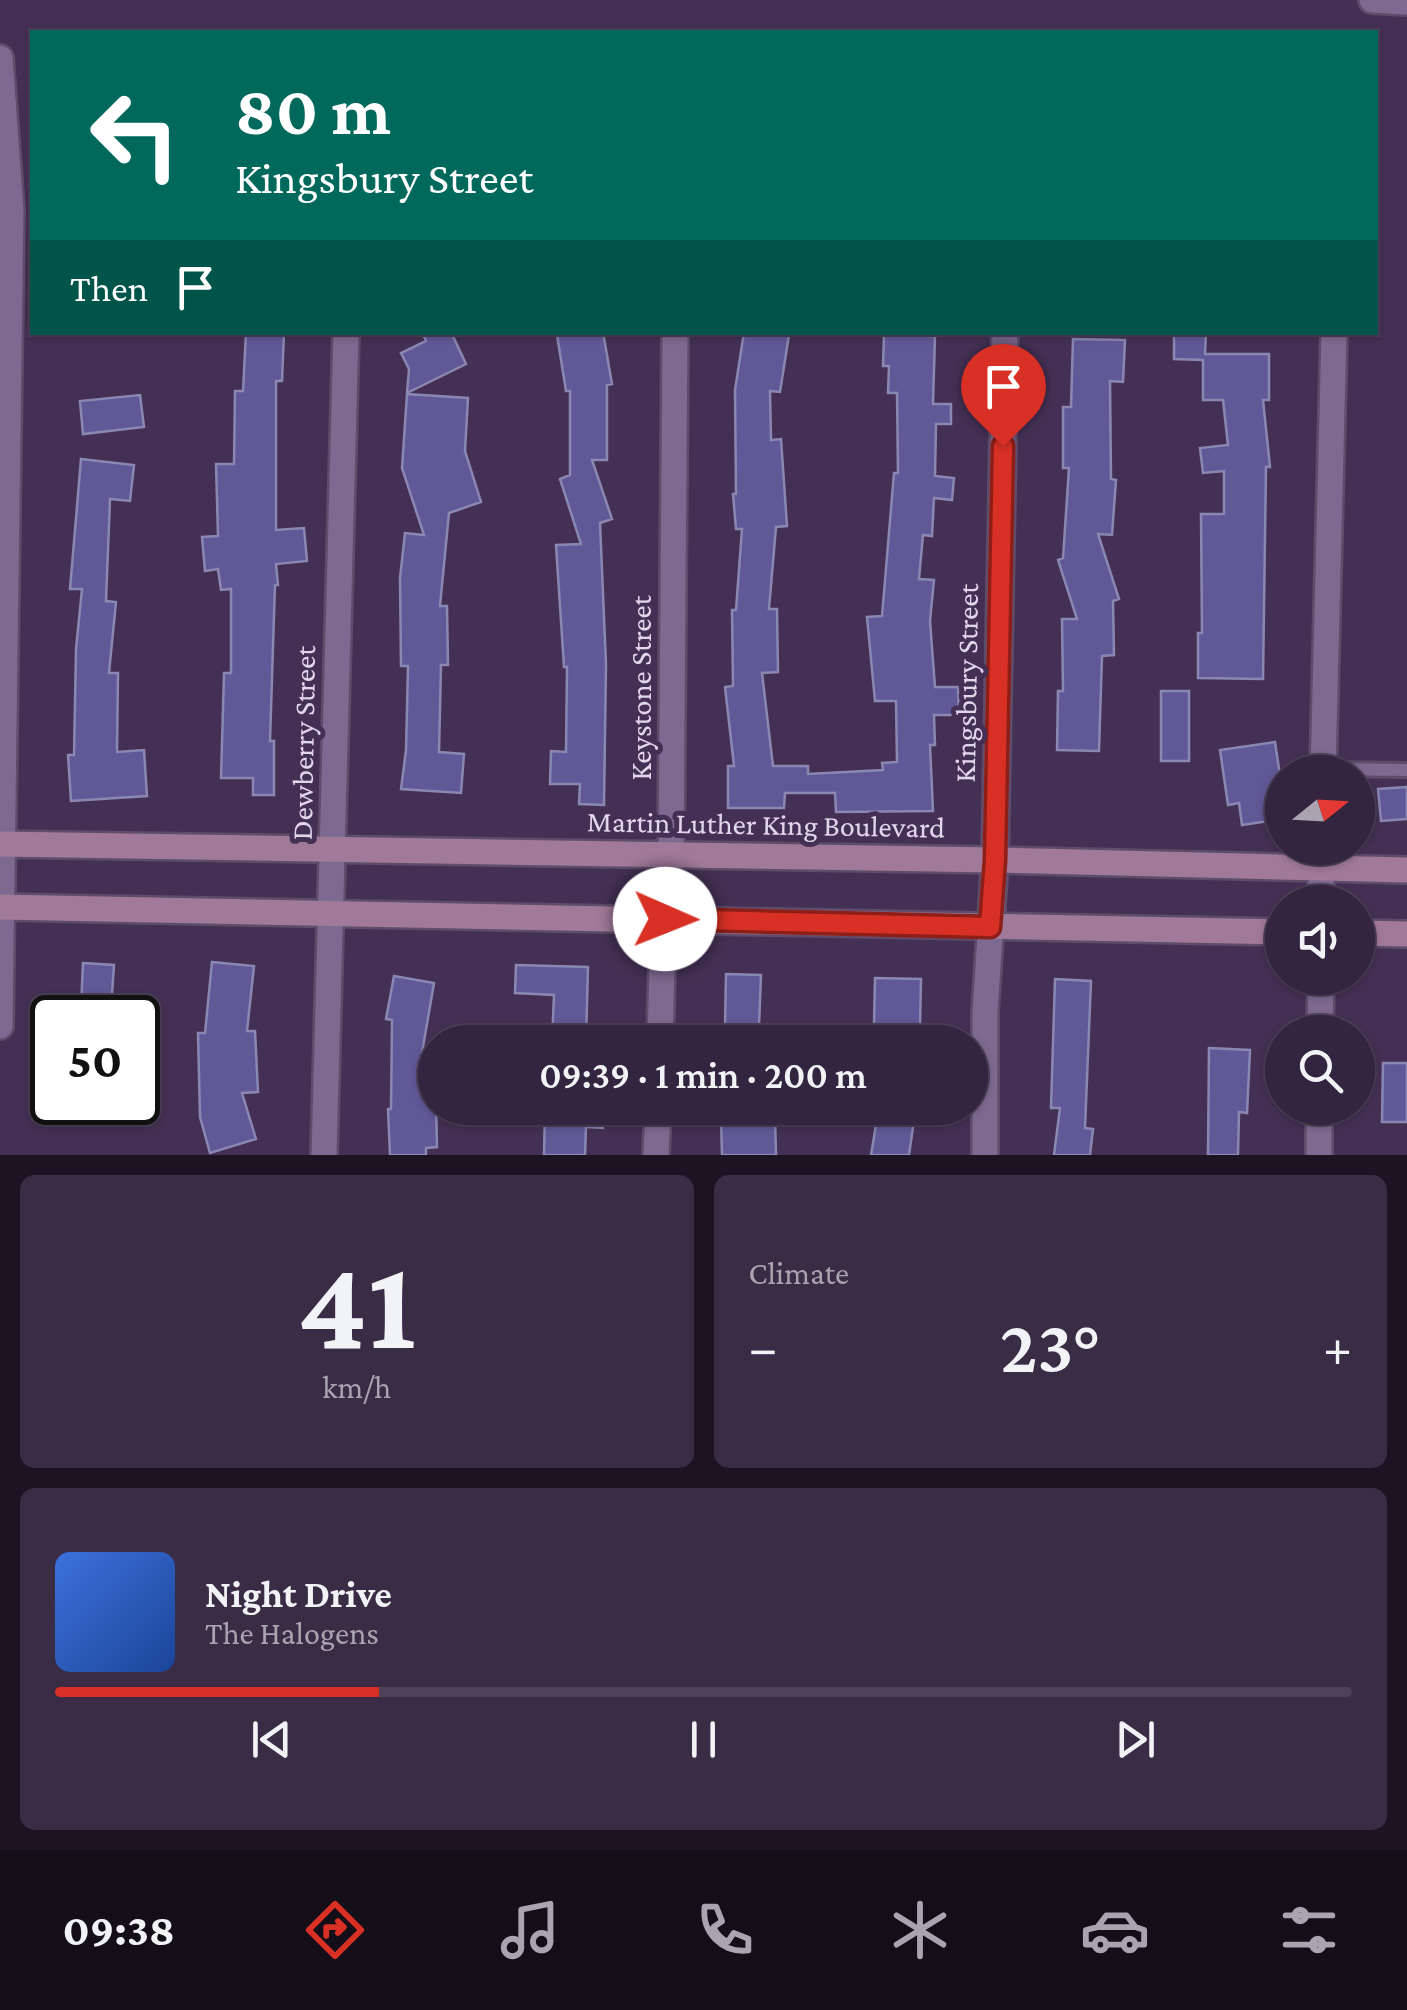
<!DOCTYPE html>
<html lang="en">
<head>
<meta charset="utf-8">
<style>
  body { margin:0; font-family:"Crimson Pro",serif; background:#3b2c46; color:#f1f3f6; height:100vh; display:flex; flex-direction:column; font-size:38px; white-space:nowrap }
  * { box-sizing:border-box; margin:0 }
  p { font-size:32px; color:#a9a4b0 }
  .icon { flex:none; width:55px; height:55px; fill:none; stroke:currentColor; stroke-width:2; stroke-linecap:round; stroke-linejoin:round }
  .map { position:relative; height:1155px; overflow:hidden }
  .details { display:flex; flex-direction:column; gap:20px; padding:20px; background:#1c1423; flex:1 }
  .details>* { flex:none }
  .guide { position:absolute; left:30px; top:30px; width:1348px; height:305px; border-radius:0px; box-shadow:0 2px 8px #0004,0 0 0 2px #4e4159; background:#00695c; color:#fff; overflow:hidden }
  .needle { width:65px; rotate:72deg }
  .fabs { position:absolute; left:1265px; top:755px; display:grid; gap:20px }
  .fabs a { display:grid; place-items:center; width:110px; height:110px; border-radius:50%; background:#33243f; box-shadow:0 2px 8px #0004,0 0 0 2px #4e4159; font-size:50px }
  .speed { position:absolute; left:30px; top:995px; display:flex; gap:20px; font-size:50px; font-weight:700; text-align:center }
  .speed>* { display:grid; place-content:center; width:130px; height:130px; border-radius:50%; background:#33243f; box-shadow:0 2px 8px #0004,0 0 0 2px #4e4159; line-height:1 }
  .speed .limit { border:5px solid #111; border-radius:15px; background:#fff; color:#111 }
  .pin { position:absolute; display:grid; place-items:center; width:85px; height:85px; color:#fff; margin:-102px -42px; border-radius:50% 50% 50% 0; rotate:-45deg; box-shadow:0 0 10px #0007 }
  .pin .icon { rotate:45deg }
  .me { position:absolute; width:110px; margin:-55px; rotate:91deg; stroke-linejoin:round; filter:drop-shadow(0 0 8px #0008) }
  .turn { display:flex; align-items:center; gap:35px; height:210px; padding:0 40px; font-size:45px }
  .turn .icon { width:130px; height:130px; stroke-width:2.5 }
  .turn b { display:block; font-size:70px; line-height:85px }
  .then { display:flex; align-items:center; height:95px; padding:0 40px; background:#0003; gap:20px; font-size:38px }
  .big { font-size:75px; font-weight:600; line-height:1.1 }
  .details .widget { flex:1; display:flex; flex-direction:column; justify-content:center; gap:15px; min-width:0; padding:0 35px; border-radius:15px; background:#3b2c46 }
  .details .dial { align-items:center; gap:0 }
  .dial b { font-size:130px; line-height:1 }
  .song { display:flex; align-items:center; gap:30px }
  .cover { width:120px; height:120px; border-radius:15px; background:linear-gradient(135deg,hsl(220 70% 55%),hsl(220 70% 35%)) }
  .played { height:10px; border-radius:5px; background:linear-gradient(90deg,#d93025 25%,#4e4159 25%) }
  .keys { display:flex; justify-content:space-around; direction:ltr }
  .heat { display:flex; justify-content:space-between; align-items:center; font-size:55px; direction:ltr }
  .details .tiles { flex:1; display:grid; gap:20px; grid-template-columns:1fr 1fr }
  .widget:last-child { grid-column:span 2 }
  .trip { position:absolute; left:418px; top:1025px; width:570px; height:100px; border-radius:50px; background:#33243f; box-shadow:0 2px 8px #0004,0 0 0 2px #4e4159; font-weight:600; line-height:100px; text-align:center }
  .menu { display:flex; height:160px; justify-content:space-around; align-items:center; background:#140e19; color:#a9a4b0 }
  .menu .icon { width:70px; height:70px }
  .menu .current { color:#d93025 }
  .menu b { font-size:45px; color:#f1f3f6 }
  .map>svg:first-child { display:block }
</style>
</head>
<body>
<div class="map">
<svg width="1407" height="1155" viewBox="0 0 1407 1155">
  <rect width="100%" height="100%" fill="#443054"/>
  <path fill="#615897" stroke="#8b87b3" stroke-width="2.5" d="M 246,332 L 284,332 L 282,381 L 276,381 L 276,530 L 304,528 L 307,561 L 276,564 L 278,585 L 275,585 L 270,741 L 274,741 L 274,795 L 253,795 L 253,778 L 221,778 L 224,673 L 231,673 L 231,589 L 221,590 L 218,569 L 205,571 L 202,537 L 218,536 L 216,464 L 234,464 L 235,391 L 243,391 Z
    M 422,332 L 451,332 L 466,364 L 407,393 L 409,369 L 401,353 L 426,341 Z
    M 575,332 L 603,332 L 612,384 L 607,385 L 607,460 L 592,460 L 612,519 L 600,523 L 606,664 L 604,805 L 579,804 L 580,784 L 550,784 L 551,751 L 566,752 L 567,667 L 564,667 L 556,545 L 581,544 L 560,479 L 570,475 L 570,391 L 566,391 L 557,335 Z
    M 744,332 L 789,335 L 780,392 L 770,391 L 771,440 L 781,439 L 787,526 L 776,527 L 769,609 L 777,609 L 778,672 L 762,673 L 773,766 L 808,766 L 808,774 L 883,770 L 882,763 L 897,762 L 896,701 L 875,701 L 867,617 L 882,616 L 894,473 L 898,473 L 897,393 L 888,393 L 889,366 L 883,366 L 884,335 L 935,336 L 933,404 L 951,404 L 951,424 L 936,424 L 935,476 L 954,478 L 952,500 L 934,498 L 932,536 L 923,535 L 919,579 L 934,580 L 930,621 L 935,687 L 958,687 L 959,715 L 934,715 L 935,745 L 930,745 L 933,811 L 836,812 L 835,793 L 785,793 L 784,808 L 728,808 L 728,766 L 734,766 L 725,687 L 733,686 L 732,610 L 736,610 L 742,529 L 736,529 L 733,494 L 736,494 L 735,390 Z
    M 1174,332 L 1206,332 L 1205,354 L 1269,354 L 1269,400 L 1263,400 L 1270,467 L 1266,467 L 1263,679 L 1198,678 L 1198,633 L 1202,633 L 1201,514 L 1224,514 L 1224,471 L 1203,473 L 1200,448 L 1228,445 L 1223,400 L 1203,400 L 1203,360 L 1174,359 Z
    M 1073,339 L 1125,340 L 1123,382 L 1110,381 L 1111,479 L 1116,480 L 1112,535 L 1098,534 L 1119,599 L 1113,601 L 1114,655 L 1102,656 L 1099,751 L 1057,750 L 1058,691 L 1063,691 L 1062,619 L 1077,619 L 1058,560 L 1063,558 L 1069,468 L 1063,468 L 1063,407 L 1071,407 Z
    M 407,394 L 468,398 L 465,451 L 481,502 L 449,513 L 440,606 L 447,606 L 448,665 L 441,665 L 439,752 L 464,754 L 461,793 L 401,789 L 406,750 L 408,666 L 401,666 L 400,578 L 405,533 L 424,535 L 402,468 Z
    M 140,395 L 144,427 L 83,434 L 80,401 Z
    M 81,459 L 134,465 L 130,501 L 110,499 L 106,601 L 116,602 L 109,673 L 118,673 L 117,752 L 144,750 L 147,796 L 71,801 L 68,755 L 74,755 L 76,649 L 82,589 L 70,589 Z
    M 1161,691 L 1189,691 L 1189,761 L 1161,761 Z
    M 1275,742 L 1282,789 L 1282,819 L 1242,825 L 1239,803 L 1228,805 L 1220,750 Z
    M 1407,787 L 1407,819 L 1381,821 L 1378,789 Z
    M 212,962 L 254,966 L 247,1031 L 255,1031 L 258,1092 L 242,1093 L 256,1139 L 210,1153 L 200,1117 L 198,1033 L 205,1033 Z
    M 83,963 L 114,965 L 111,1009 L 81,1007 Z
    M 516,965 L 588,967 L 586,1042 L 552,1042 L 554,995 L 515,993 Z
    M 726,974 L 761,975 L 759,1026 L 725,1025 Z
    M 394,976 L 434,983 L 422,1053 L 435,1053 L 437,1147 L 426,1148 L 426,1155 L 390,1155 L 388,1109 L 391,1109 L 392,1020 L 386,1019 Z
    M 875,978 L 921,979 L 920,1026 L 874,1024 Z
    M 1055,979 L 1091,981 L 1085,1128 L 1093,1129 L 1090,1155 L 1054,1155 L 1060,1108 L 1051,1108 Z
    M 1209,1048 L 1250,1050 L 1247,1113 L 1239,1112 L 1238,1155 L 1208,1155 Z
    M 1383,1063 L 1407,1063 L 1407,1122 L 1382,1122 Z
    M 545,1108 L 603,1108 L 603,1128 L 586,1127 L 585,1155 L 544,1155 Z
    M 878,1113 L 914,1120 L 909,1155 L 871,1155 Z
    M 775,1117 L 776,1155 L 722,1155 L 721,1118 Z"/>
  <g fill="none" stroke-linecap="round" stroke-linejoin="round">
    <defs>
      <path id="lane" d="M 1323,769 L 1407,770"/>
      <path id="street" d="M 1372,0 L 1407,2
        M 0,58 L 11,210 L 0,1026
        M 1323,772 L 1334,332
        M 1321,848 L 1321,902
        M 1320,1032 L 1321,978
        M 660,1042 L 662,966 L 671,855 L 675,332
        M 324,1155 L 346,332
        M 656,1155 L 658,1108
        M 985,1155 L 985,1012 L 995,860 L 1005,332
        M 1319,1155 L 1319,1108"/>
      <path id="secondary" d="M 0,844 L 995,860 L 1407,870
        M 0,907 L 1282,932
        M 1358,933 L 1407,934"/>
    </defs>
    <use href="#lane" stroke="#5e4c6b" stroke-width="18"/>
    <use href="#street" stroke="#5e4c6b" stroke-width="30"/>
    <use href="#secondary" stroke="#5e4c6b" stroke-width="30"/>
    <use href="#lane" stroke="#7e6990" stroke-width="12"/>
    <use href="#street" stroke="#7e6990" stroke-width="25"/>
    <use href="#secondary" stroke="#a17a99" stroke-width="25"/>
  </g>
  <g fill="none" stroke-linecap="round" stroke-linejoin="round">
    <defs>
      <path id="route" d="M 665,919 L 990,927 L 995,860 L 1003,446"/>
    </defs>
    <use href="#route" stroke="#8d1f18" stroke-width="25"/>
    <use href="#route" stroke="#d93025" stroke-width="18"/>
  </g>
  <g text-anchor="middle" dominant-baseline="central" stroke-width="10" stroke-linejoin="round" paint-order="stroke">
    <g font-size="30" fill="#e2d6ed" stroke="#443054">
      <text transform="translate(966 683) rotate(-89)">Kingsbury Street</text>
      <text transform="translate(640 688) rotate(-90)">Keystone Street</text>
      <text transform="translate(303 743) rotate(-89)">Dewberry Street</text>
      <text transform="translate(766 824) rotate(1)">Martin Luther King Boulevard</text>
    </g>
  </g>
</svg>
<div class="fabs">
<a><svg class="needle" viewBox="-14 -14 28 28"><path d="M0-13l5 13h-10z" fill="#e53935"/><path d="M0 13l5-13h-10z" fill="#a9a4b0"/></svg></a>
<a><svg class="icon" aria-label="sound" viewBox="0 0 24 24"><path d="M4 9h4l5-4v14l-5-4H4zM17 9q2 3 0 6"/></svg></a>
<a><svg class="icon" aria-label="search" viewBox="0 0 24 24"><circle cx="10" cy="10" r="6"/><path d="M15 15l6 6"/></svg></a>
</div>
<div class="speed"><div class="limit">50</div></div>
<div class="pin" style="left:1003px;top:446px;background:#d93025"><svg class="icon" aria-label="arrive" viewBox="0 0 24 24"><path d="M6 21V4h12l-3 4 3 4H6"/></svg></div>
<svg class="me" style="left:665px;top:919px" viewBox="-20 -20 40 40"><circle r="19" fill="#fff"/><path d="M0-13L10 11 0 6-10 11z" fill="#d93025"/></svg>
<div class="trip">09:39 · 1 min · 200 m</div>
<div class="guide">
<div class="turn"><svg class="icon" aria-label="left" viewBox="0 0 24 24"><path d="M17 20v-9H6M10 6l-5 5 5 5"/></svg><div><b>80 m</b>Kingsbury Street</div></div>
<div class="then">Then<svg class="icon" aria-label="arrive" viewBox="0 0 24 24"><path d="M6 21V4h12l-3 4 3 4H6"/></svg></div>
</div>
</div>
<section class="details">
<div class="tiles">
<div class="widget dial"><b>41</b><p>km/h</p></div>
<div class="widget"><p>Climate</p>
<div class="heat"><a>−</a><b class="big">23°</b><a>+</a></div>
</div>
<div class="widget">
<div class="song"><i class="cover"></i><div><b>Night Drive</b><p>The Halogens</p></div></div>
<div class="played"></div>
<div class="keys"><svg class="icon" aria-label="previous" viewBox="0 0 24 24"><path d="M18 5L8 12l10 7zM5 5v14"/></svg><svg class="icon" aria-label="pause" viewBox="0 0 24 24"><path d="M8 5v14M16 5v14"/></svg><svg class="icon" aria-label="next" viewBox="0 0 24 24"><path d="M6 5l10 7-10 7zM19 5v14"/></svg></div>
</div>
</div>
</section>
<nav class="menu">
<b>09:38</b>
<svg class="icon current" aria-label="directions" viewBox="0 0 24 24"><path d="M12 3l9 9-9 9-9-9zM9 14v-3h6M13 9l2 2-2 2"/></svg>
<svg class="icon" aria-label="music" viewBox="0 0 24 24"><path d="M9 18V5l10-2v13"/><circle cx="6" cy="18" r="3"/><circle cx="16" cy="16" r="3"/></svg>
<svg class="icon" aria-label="phone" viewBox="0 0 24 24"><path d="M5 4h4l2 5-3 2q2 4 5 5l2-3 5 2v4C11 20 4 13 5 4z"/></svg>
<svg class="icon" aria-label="climate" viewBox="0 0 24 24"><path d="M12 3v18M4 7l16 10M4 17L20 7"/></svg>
<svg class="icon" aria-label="car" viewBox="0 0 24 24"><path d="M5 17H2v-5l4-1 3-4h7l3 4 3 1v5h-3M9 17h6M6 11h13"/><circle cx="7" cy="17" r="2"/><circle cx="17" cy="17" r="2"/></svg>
<svg class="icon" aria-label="filters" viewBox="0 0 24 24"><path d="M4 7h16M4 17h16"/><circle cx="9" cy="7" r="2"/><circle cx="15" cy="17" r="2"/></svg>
</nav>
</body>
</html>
